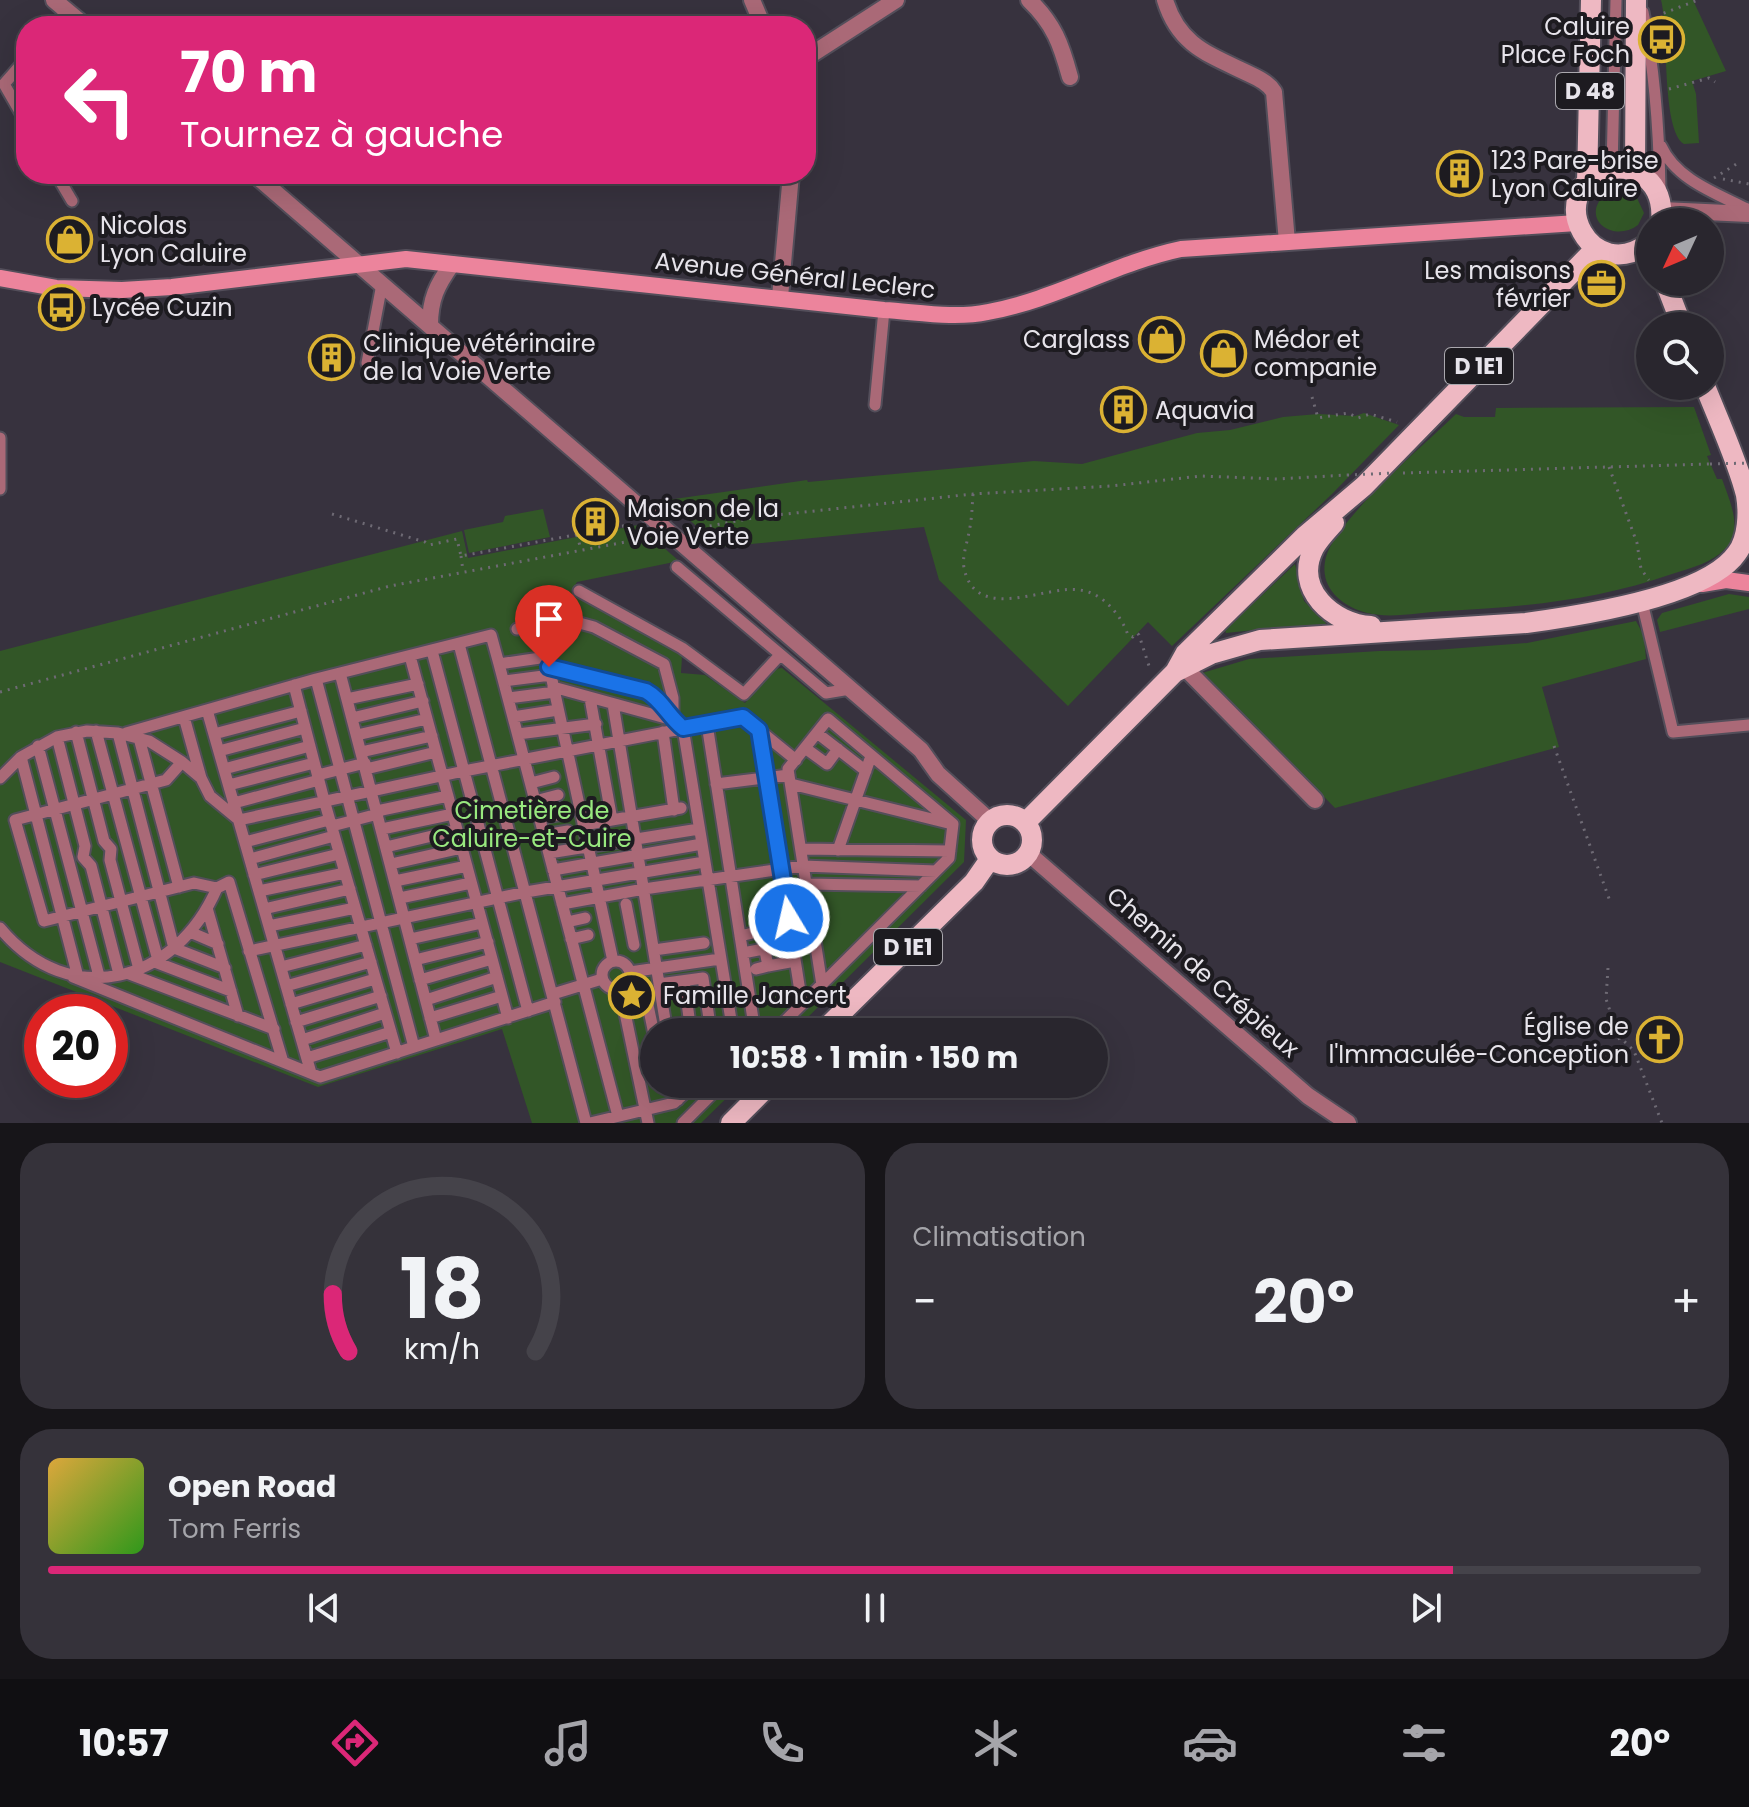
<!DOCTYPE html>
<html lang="fr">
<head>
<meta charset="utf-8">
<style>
  body { margin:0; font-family:Poppins,sans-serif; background:#35323a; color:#f1f3f6; height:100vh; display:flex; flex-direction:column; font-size:30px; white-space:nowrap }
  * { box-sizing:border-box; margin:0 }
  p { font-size:26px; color:#a5a5aa }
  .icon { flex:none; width:44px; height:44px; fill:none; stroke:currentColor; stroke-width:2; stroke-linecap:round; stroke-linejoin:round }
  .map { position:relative; height:1123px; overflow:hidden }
  .details { display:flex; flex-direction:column; gap:20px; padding:20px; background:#171519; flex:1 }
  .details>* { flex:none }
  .top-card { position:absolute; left:16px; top:16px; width:800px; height:168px; border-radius:32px; box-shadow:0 8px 32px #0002,0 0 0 2px #45434a; background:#db2777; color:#fff; overflow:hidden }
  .needle { width:52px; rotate:226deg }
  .fabs { position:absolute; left:1636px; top:208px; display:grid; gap:16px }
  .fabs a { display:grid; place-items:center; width:88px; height:88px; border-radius:50%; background:#29262e; box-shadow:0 8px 32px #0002,0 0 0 2px #45434a; font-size:40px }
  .speed { position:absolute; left:24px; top:994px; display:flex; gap:16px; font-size:40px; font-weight:700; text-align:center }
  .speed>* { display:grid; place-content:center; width:104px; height:104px; border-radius:50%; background:#29262e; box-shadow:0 8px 32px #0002,0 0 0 2px #45434a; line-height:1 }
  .speed .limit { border:12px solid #d22; background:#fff; color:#111 }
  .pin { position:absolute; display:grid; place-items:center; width:68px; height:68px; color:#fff; margin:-82px -34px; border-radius:50% 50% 50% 0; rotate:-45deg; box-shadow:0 0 8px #0007 }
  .pin .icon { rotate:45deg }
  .me { position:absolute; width:88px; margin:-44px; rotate:351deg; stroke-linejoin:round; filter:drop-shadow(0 0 6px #0008) }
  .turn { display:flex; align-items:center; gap:28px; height:168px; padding:0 32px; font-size:36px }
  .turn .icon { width:104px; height:104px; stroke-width:2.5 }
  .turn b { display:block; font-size:56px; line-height:68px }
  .big { font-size:60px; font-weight:700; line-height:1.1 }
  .details .card { flex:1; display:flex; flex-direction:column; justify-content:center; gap:12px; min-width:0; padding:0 28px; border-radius:32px; background:#35323a }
  .details .dial { align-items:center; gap:0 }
  .dial svg { height:208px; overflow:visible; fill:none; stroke:#45434a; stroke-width:7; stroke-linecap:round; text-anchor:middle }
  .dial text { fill:#f1f3f6; stroke:none }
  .song { display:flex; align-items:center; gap:24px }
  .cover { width:96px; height:96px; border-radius:12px; background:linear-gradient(135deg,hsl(40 70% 55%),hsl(110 70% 35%)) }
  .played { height:8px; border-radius:4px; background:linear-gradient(90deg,#db2777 85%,#45434a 85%) }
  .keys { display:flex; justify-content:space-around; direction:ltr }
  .heat { display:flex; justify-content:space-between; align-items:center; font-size:44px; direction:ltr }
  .details .tiles { flex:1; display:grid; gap:20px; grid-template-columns:1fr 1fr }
  .card:last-child { grid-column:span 2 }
  .trip { position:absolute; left:640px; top:1018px; width:468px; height:80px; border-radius:40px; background:#29262e; box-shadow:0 8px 32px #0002,0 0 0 2px #45434a; font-weight:700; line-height:80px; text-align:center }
  .tab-bar { display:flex; height:128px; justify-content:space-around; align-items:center; background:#100f12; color:#a5a5aa }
  .tab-bar .icon { width:56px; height:56px }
  .tab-bar .on { color:#db2777 }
  .tab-bar b { font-size:36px; color:#f1f3f6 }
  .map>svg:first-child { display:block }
</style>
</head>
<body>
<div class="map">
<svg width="1749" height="1123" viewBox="0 0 1749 1123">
  <rect width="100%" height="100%" fill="#37323e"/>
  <path fill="#325627" d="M 1661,0 L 1693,0 L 1726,71 L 1692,81 L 1696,94 L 1699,143 L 1684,144 C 1661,130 1669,30 1661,0 Z
    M 1621,190 L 1637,198 L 1644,213 L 1638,225 C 1614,243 1580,220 1604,195 Z
    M 1694,407 L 1711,455 L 1707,456 L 1717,479 L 1722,479 C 1729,499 1744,530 1726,548 C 1712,563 1691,568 1672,574 C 1598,600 1524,607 1446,611 C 1420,612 1392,619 1367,613 C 1341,606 1318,587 1326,557 C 1336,520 1425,444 1456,414 L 1464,417 L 1495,417 L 1496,408 Z
    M 1364,413 L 1399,425 L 1333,493 L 1172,646 L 1148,622 L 1068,706 L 939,580 L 924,527 L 720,547 L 667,500 L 807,480 L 808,482 L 1034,461 L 1082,464 L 1197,433 L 1230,430 L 1283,417 L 1318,414 L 1355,416 Z
    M 543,509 L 550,537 L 469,553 L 464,530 L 503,522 L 505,516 Z
    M 638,525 L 679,561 L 577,582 L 571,592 L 682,656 L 681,673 L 705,675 L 745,703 L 774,669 L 782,668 L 966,820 L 964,862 L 793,1032 L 654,1032 L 654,1084 L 741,1084 L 701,1123 L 532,1123 L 502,1029 L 318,1087 L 0,962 L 0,651 L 462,531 L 468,558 Z
    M 1295,564 L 1304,601 L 1326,623 L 1326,627 L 1264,629 L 1226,633 L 1225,630 Z
    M 1729,594 L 1749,597 L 1749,609 L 1660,632 L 1657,620 L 1662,613 Z
    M 1636,621 L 1644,636 L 1646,659 L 1542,687 L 1559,747 L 1335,808 L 1202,673 L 1249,659 L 1379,651 L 1435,650 L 1527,643 Z"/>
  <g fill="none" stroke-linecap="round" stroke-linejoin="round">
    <defs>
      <path id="service" d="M 1643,12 C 1655,71 1659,130 1660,190
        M 54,26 L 67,11
        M 26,59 L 4,84 L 26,122
        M 1661,146 C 1676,180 1718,194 1749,210
        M 1612,169 L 1616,0
        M 56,174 L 72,201
        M 367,363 L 382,284
        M 875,405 L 884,310
        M 0,438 L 0,489
        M 677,567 L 826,693 L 850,689
        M 579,591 L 682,648 L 744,694 L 780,655
        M 1642,602 L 1673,732 L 1749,725
        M 517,629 L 572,621 L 594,627 L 664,664 L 673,698 L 673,720
        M 459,644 L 586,1123
        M 432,651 L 528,1011
        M 410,656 L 508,1018
        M 499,664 L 618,1116
        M 549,667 L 646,691 L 652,694 L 672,720
        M 340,673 L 436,1040
        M 316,679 L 414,1047
        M 504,681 L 551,675
        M 294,685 L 324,800 L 397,1053
        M 553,687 L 673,720 L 683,728 L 733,1032
        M 508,698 L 555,692
        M 590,698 L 612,820
        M 347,699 L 418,684
        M 613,704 L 667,1032
        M 207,710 L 311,1073
        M 184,717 L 201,778
        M 513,717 L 558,710
        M 352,718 L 423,701
        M 707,724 L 755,1032
        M 759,730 L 802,1004
        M 96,731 L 158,960
        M 76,732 L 104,841 L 111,849 L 110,860 L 139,969
        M 663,732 L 674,810
        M 118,733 L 174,948 L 225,968
        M 126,733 L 316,679 L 491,635 L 499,664 L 547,657 L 613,961
        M 817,733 L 866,771
        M 214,734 L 301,711
        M 518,734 L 596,724
        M 357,735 L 427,719
        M 57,737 L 85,846 L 83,857 L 91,866 L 119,974
        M 139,738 L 179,887
        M 38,746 L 99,976
        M 805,748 L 827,764 L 838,749
        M 219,751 L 305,728
        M 361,752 L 432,736
        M 21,757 L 78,977
        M 182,762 L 166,780 L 15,820 L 44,921 L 194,883 L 217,888
        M 224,769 L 310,746
        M 366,769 L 436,752
        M 318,775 L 365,763
        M 0,778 L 21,757 L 57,737 L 87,731 L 118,733 L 149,741 L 182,762 L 201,778 L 210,796 L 239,820 L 464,771 L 743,717 L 796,760
        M 531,783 L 554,777
        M 716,784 L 789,775
        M 791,784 L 948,823
        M 229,785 L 314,763
        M 535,801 L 558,795
        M 234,803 L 319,780
        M 377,811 L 448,796
        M 539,818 L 563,814
        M 583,825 L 681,808
        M 332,826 L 378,814
        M 382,829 L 453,814
        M 544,835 L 568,831
        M 245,842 L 329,820
        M 386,847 L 457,830
        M 801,849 L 950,851
        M 838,850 L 871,756
        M 549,853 L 699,829
        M 250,859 L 334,836
        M 391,864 L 462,848
        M 553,870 L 702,844
        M 254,875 L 339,854
        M 395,881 L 467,866
        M 806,884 L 921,886
        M 259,891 L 345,873
        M 400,898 L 471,883
        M 562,904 L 644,889 L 803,866 L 936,871
        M 626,904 L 634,945
        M 207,908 L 238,1016
        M 264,909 L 350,889
        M 567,922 L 585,918
        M 269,926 L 355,908
        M 0,928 C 70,1012 176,983 217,888 L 229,882 L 283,1062
        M 190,932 L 218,944
        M 740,936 L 761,931 L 768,966 L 795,961
        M 410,939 L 482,923
        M 571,939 L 588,935
        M 654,950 L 704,943
        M 249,951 L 526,892 L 704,862
        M 743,953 L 793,943
        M 415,960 L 488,942
        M602 975a14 14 0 1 1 28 0a14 14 0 1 1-28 0Z
        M 155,962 L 231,991
        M 281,967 L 366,945
        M 756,969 L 768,966
        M 630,972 L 720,959
        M 127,973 L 274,1029
        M 73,977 L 320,1077 L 555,1002
        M 420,980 L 492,959
        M 684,981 L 691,1032
        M 659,984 L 703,978 L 711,1032
        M 822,985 L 788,769 L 828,719 L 953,824
        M 286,986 L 371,962
        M 620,989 L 648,1123
        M 645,991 L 654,1034
        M 553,994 L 602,979
        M 426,1000 L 497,977
        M 291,1004 L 375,979
        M 430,1018 L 502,996
        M 296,1022 L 381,996
        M 774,1032 L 949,858 L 953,824
        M 302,1040 L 385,1013
        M 307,1058 L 391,1032
        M 664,1084 L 665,1088
        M 675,1084 L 678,1100
        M 590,1123 L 674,1103 L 695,1084
        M 683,1123 L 722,1084"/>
      <path id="minor" d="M 752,0 L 763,26
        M 1029,0 C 1054,24 1061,44 1070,77
        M 1165,0 C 1178,43 1205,53 1243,71 C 1255,77 1267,81 1274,92 L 1287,242
        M 806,58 L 896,0
        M 780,297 L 791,174
        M 1185,668 L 1315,800
        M 1029,854 L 1308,1096 L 1348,1123"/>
      <path id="tertiary" d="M 54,0 L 85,26
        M 254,174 L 921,750 L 938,774 L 990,821
        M 1662,210 L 1749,214
        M 430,325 C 430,299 437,285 452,264"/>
      <path id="secondary" d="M 0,278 L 56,288 L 122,290 L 172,287 L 406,259 L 884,310 C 918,312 954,319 988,312 C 1055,300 1115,263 1181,249 L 1577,223
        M 1702,584 L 1726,580 L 1749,583"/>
      <path id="primary" d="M 1635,171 L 1636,0
        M 1587,183 L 1591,0
        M 1650,242 C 1591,288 1543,193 1605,171 C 1617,167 1629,168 1640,174 C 1658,185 1663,202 1661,222
        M 1665,282 L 1682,326
        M 1334,523 C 1327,531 1319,539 1314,548 C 1293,589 1333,624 1371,626
        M 1175,672 L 1211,654 L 1260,640 L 1526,623 C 1578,616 1707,597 1737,553 C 1748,538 1749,513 1746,495 C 1738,462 1718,419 1705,386
        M982 840a25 25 0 1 1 50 0a25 25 0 1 1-50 0Z
        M 1026,822 L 1175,672 L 1185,654 L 1305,536 L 1364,486 L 1596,248
        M 822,1032 L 974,882 L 990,859
        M 731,1123 L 770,1084"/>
    </defs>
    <use href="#service" stroke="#534e5a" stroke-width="15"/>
    <use href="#minor" stroke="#534e5a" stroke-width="20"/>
    <use href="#tertiary" stroke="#534e5a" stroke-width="20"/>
    <use href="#secondary" stroke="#534e5a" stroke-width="20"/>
    <use href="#primary" stroke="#534e5a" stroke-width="24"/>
    <path stroke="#6e6a74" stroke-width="3" stroke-dasharray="2 6" stroke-linecap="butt" d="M 1659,18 L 1659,15 L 1698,0
      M 1669,89 L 1709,78 L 1715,82
      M 1714,178 L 1738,163
      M 1723,179 L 1749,184
      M 1312,397 L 1318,418 L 1348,413 L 1358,418 L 1370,414 L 1397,422
      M 1609,467 L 1637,543 L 1641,569 L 1649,580
      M 1403,473 L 1710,464
      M 973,494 C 972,507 972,519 969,532 C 967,544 962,556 964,568 C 976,625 1047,584 1080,590 C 1103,593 1121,615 1128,635 L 1133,637 L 1137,633 L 1139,635 L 1150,669
      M 332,514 L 425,542 L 429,545 L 457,539 L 461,556 L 634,524
      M 694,529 L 758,517 L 973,494 L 1111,486 L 1201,476 L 1277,479 L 1347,475
      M 577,535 L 581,550
      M 461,556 L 463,571
      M 0,692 L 390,586 L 647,538
      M 1554,746 L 1611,904
      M 1608,968 L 1606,999 L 1620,1041 L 1624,1041 L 1634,1051 L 1662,1123"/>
    <use href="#service" stroke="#aa6977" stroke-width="11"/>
    <use href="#minor" stroke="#aa6977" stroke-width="16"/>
    <use href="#tertiary" stroke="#aa6977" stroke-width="16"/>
    <use href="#secondary" stroke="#ec849c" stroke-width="16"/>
    <use href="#primary" stroke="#eeb8c2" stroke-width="20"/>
    <path stroke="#6e6a74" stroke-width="3" stroke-dasharray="2 6" stroke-linecap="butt" d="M 1710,464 L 1749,463
      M 1347,475 L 1395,473"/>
  </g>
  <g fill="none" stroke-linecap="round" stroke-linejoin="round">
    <defs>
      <path id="route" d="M 549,667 L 646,691 C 661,699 669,717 683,728 L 743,717 L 759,730 L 789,918"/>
    </defs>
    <use href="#route" stroke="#114b97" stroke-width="20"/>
    <use href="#route" stroke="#1a73e8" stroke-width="14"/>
  </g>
  <defs>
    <symbol id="bus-ring" viewBox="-11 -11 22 22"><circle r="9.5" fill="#1d1b20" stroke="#dbb233" stroke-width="1.5"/><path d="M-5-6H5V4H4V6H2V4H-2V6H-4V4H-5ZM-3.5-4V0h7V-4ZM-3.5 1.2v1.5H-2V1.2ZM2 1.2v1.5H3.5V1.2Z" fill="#dbb233"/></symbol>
    <symbol id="building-ring" viewBox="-11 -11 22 22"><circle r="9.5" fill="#1d1b20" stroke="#dbb233" stroke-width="1.5"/><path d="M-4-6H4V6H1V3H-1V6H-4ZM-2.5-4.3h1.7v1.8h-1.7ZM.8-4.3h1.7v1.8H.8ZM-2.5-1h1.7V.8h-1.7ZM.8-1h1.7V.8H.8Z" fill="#dbb233"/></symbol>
    <symbol id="shop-ring" viewBox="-11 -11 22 22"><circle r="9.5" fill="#1d1b20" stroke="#dbb233" stroke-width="1.5"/><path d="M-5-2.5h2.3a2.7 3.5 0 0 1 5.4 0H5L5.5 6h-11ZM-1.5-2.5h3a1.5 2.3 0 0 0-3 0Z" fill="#dbb233"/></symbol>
    <symbol id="office-ring" viewBox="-11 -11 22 22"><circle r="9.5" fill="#1d1b20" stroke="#dbb233" stroke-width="1.5"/><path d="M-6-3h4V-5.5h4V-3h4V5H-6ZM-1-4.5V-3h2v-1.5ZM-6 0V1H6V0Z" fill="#dbb233"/></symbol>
    <symbol id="sight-ring" viewBox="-11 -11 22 22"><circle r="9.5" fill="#1d1b20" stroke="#dbb233" stroke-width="1.5"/><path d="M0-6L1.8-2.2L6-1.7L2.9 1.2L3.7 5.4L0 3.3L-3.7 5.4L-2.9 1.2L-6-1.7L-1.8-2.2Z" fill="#dbb233"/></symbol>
    <symbol id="church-ring" viewBox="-11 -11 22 22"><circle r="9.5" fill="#1d1b20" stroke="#dbb233" stroke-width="1.5"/><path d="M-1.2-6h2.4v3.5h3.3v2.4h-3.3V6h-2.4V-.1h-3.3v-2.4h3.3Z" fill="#dbb233"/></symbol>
  </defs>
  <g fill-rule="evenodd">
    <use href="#bus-ring" x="1636" y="14" width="51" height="51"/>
    <use href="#building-ring" x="1434" y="148" width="51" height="51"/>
    <use href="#shop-ring" x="44" y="214" width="51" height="51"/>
    <use href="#office-ring" x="1576" y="258" width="51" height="51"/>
    <use href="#bus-ring" x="36" y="282" width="51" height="51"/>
    <use href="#shop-ring" x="1136" y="314" width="51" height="51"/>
    <use href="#shop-ring" x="1198" y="328" width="51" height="51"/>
    <use href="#building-ring" x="306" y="332" width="51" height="51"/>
    <use href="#building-ring" x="1098" y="384" width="51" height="51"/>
    <use href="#building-ring" x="570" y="496" width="51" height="51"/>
    <use href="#sight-ring" x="606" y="970" width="51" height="51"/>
    <use href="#church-ring" x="1634" y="1014" width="51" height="51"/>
  </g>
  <g text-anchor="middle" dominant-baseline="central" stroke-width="8" stroke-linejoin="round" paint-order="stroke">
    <g fill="#1d1b20" stroke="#aaa8ae" stroke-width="2">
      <rect x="1556" y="73" width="68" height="36" rx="6"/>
      <rect x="1445" y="348" width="68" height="36" rx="6"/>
      <rect x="874" y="929" width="68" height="36" rx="6"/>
    </g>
    <g font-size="22" font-weight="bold" fill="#e7e4eb">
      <text x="1590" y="91">D 48</text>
      <text x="1479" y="366">D 1E1</text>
      <text x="908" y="947">D 1E1</text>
    </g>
    <g font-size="24" fill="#e7e4eb" stroke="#1d1b20" text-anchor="start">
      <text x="1630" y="26" text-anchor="end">Caluire<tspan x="1630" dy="28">Place Foch</tspan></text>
      <text x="1491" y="160">123 Pare-brise<tspan x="1491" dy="28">Lyon Caluire</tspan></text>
      <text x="100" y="225">Nicolas<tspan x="100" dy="28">Lyon Caluire</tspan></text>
      <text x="1571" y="270" text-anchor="end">Les maisons<tspan x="1571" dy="28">février</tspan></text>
      <text x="92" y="307">Lycée Cuzin</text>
      <text x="1130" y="339" text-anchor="end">Carglass</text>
      <text x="1254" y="339">Médor et<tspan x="1254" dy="28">companie</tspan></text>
      <text x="363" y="343">Clinique vétérinaire<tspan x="363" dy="28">de la Voie Verte</tspan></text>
      <text x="1155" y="410">Aquavia</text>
      <text x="627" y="508">Maison de la<tspan x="627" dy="28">Voie Verte</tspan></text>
      <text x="663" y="995">Famille Jancert</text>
      <text x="1629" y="1026" text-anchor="end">Église de<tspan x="1629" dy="28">l'Immaculée-Conception</tspan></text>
    </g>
    <g font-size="24" fill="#e7e4eb" stroke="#1d1b20">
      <text transform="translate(795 275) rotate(6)">Avenue Général Leclerc</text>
      <text transform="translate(1203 972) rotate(41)">Chemin de Crépieux</text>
    </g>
    <g font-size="24" fill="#98e87f" stroke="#1d1b20">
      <text x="532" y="810">Cimetière de<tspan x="532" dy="28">Caluire-et-Cuire</tspan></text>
    </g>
  </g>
</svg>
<div class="fabs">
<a><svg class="needle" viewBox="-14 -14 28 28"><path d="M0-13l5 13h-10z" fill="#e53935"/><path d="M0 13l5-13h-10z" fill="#a5a5aa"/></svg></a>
<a><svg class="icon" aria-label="search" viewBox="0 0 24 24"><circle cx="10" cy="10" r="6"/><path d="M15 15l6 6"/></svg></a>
</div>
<div class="speed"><div class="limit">20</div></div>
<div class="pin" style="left:549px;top:667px;background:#d93025"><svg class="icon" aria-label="arrive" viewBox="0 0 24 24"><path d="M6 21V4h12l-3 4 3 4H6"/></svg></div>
<svg class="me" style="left:789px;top:918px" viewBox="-20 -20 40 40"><circle r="17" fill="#1a73e8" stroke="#fff" stroke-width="3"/><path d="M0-11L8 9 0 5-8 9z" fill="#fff"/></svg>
<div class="trip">10:58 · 1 min · 150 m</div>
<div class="top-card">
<div class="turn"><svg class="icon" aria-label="left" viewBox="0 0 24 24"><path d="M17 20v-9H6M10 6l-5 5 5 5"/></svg><div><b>70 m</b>Tournez à gauche</div></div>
</div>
</div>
<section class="details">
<div class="tiles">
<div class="card dial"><svg viewBox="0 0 100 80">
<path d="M14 69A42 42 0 1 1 86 69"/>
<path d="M14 69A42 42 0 0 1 8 47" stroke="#db2777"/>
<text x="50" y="56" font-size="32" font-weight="700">18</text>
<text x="50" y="72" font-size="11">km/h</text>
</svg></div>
<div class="card"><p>Climatisation</p>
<div class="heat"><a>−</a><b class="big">20°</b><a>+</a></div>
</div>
<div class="card">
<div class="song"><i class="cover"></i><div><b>Open Road</b><p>Tom Ferris</p></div></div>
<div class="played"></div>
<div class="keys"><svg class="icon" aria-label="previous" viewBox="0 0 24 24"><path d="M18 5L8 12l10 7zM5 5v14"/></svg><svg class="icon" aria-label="pause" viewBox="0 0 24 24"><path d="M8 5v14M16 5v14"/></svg><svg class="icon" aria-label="next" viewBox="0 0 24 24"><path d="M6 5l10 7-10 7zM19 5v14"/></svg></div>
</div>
</div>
</section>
<nav class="tab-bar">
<b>10:57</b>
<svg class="icon on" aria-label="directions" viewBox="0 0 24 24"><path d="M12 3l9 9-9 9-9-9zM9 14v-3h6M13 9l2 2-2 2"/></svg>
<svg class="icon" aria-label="music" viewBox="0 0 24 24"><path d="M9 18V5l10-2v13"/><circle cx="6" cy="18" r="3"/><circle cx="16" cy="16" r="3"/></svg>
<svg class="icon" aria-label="phone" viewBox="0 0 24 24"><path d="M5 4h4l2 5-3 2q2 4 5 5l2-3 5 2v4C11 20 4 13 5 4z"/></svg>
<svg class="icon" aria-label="climate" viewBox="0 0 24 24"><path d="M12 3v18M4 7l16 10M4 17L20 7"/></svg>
<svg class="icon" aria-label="car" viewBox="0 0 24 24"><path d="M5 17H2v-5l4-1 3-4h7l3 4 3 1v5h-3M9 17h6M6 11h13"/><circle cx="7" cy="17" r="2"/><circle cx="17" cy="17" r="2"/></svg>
<svg class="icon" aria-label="filters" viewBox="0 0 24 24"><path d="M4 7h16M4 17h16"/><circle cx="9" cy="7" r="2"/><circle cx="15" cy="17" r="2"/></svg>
<b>20°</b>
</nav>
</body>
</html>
